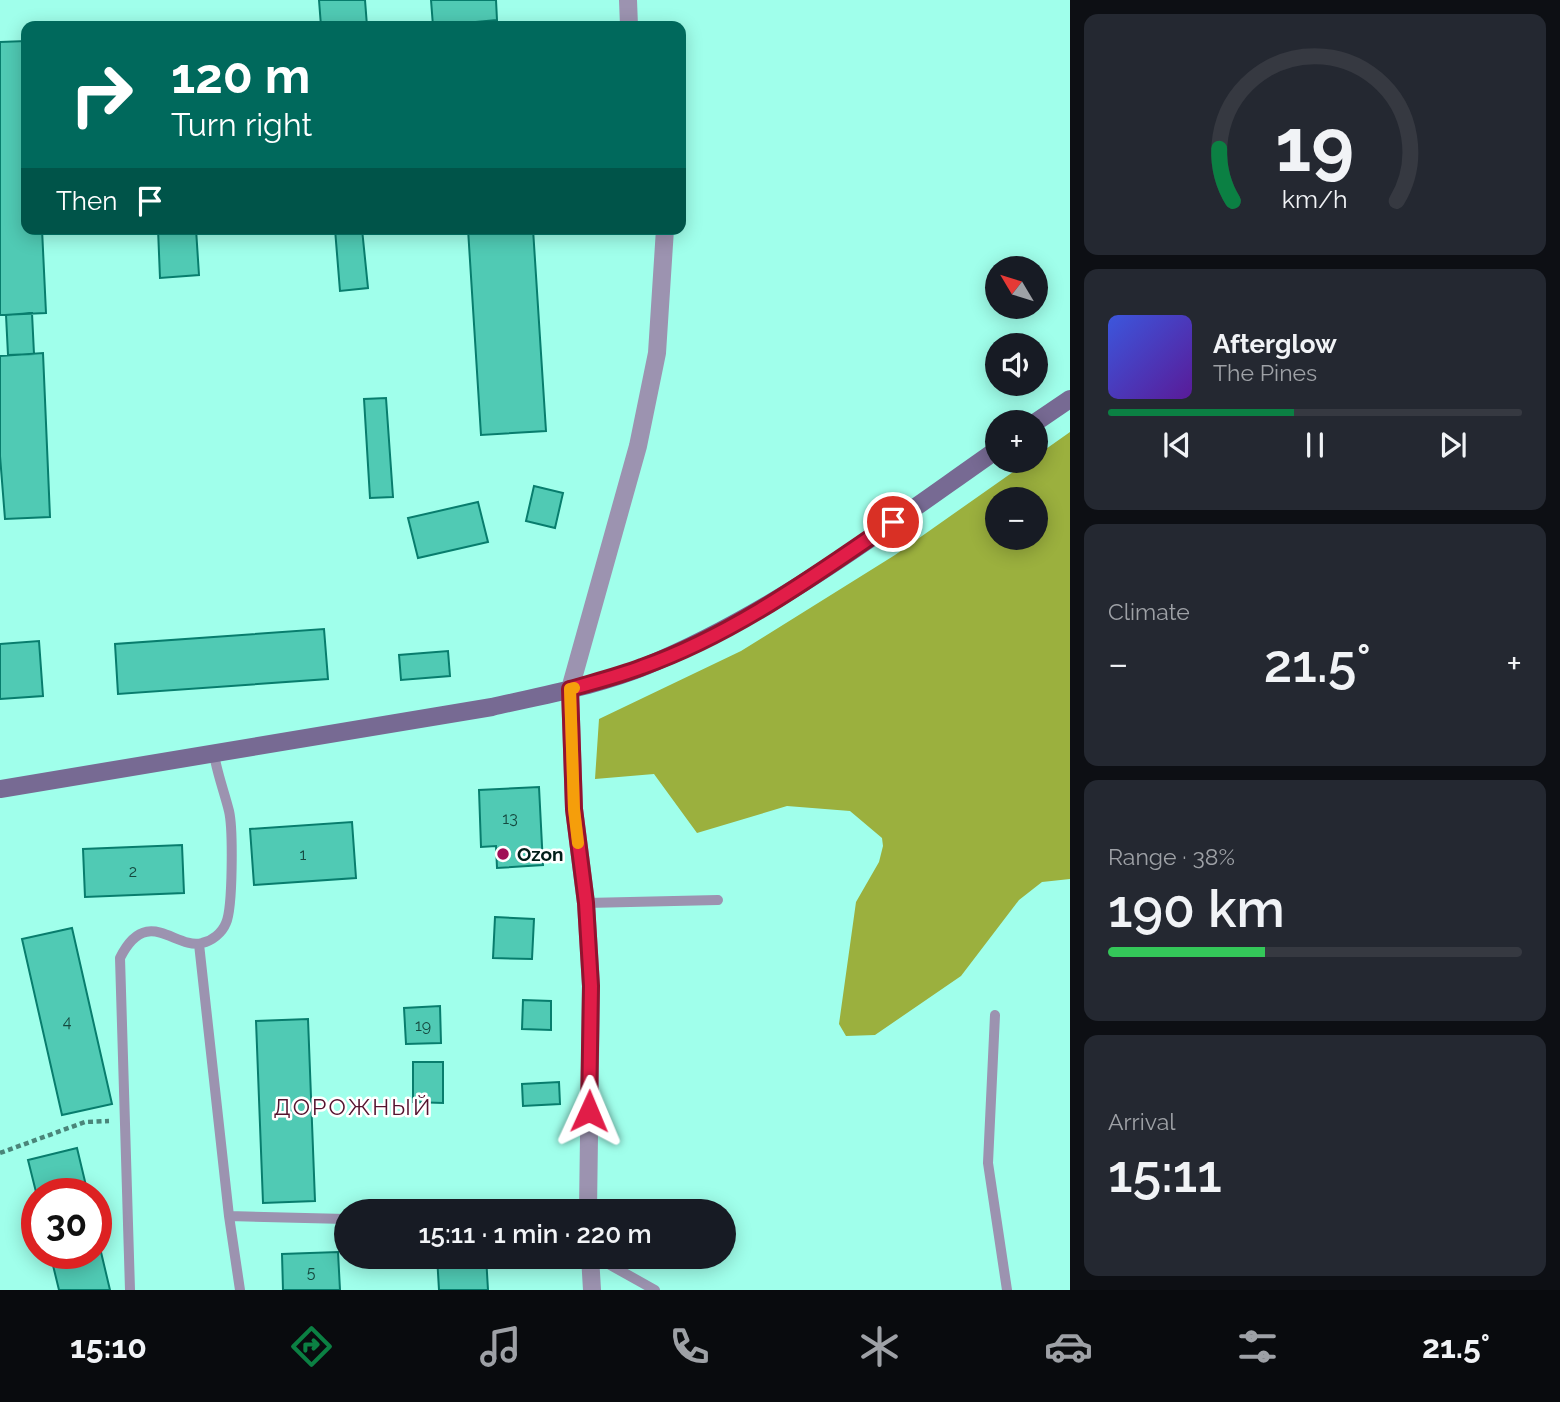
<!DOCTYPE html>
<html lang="en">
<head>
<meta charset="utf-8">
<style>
  body { margin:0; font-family:Raleway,sans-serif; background:#242831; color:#f1f3f6; height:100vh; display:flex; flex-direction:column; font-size:26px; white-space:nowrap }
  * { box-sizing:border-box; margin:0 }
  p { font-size:23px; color:#9ea1a6 }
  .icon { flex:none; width:38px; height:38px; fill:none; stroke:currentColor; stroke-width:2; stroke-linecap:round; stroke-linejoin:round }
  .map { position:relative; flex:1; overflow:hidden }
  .panel { display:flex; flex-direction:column; gap:14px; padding:14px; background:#0d0f14; width:490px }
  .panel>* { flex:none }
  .top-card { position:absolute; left:21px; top:21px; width:665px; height:214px; border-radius:14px; box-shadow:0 4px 18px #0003; background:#00695c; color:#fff; overflow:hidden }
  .needle { width:46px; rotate:308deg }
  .fabs { position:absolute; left:985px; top:256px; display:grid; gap:14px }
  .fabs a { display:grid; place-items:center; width:63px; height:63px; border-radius:50%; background:#171b24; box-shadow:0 4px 18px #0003; font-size:35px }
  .speed { position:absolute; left:21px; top:1178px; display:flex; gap:14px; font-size:35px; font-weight:700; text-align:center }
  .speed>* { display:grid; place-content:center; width:91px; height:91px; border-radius:50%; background:#171b24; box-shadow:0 4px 18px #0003; line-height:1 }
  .speed .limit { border:10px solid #d22; background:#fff; color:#111 }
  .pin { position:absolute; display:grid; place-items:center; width:60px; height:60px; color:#fff; margin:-30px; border:4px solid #fff; border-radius:50%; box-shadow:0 2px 7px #0007 }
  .me { position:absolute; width:77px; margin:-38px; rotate:1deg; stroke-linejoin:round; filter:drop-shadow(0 0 5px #0008) }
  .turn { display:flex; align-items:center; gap:24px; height:147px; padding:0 35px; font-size:32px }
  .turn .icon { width:91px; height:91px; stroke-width:2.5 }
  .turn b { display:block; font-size:49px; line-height:60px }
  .then { display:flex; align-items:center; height:66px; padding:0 35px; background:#0003; gap:14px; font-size:26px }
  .big { font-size:52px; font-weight:600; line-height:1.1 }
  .panel .widget { flex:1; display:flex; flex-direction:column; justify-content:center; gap:10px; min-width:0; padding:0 24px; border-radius:14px; background:#242831 }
  .panel .dial { align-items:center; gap:0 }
  .dial svg { height:182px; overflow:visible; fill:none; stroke:#363941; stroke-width:7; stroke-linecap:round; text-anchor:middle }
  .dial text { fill:#f1f3f6; stroke:none }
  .song { display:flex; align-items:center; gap:21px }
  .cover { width:84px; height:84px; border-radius:10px; background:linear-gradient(135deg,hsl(230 70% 55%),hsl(270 70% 35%)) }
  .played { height:7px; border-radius:4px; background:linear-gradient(90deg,#0b8043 45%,#363941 45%) }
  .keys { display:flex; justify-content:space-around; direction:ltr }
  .heat { display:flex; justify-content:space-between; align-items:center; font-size:38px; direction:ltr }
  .charge { height:10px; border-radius:5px; background:linear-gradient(90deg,#34c759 38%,#363941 0) }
  .trip { position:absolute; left:334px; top:1199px; width:402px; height:70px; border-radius:35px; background:#171b24; box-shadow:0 4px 18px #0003; font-weight:600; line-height:70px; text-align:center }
  .tabs { display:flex; height:112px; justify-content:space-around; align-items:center; background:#090b0e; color:#9ea1a6 }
  .tabs .icon { width:49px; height:49px }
  .tabs .on { color:#0b8043 }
  .tabs b { font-size:32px; color:#f1f3f6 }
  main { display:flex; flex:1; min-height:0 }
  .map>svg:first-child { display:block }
</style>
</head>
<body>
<main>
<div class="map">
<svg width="1070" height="1290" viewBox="0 0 1070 1290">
  <rect width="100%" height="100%" fill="#a0ffeb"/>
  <path fill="#9bb03e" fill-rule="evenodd" d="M 1070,432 L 1070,879 L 1042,882 L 1019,900 L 961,976 L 875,1035 L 846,1036 L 839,1024 L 856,902 L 879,862 L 883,846 L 882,838 L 850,811 L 787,806 L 697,833 L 654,774 L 595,779 L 599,719 L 741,651 L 895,555 L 1030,460 L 1036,460 L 1036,456 ZM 998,499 L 1036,499 L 1036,537 L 998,537 Z"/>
  <path fill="#50cab4" stroke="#087d6d" stroke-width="2" d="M 319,0 L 365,0 L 367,26 L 321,26 Z
    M 431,0 L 496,0 L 497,20 L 433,26 Z
    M 26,41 L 26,229 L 42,229 L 46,313 L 0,315 L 0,42 Z
    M 158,229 L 196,229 L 199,275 L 160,278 Z
    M 335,229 L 362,229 L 368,288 L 340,291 Z
    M 468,229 L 533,229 L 546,431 L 481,435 Z
    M 32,313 L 34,354 L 8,355 L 6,315 Z
    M 43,353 L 50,517 L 5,519 L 0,456 L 0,356 Z
    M 386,398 L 393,497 L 370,498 L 364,399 Z
    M 534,486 L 563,493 L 555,528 L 526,521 Z
    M 478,502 L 488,542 L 418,558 L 408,518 Z
    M 324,629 L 328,679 L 118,694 L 115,644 Z
    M 39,641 L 43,696 L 0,699 L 0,644 Z
    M 448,651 L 450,676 L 401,680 L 399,655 Z
    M 539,787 L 543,865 L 497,868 L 496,846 L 481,847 L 479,790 Z
    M 352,822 L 356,878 L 254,885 L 250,829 Z
    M 182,845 L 184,893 L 85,897 L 83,849 Z
    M 495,917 L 534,919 L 532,959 L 493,958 Z
    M 72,928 L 112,1104 L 62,1115 L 22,939 Z
    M 523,1000 L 551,1001 L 551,1030 L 522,1029 Z
    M 440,1006 L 441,1043 L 406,1044 L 404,1008 Z
    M 308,1019 L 315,1201 L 263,1203 L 256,1021 Z
    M 413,1062 L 443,1062 L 443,1103 L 413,1102 Z
    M 559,1082 L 560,1104 L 523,1106 L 522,1084 Z
    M 77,1148 L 88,1194 L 37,1196 L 28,1160 Z
    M 96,1231 L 110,1290 L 59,1290 L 50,1253 L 96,1253 Z
    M 338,1252 L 340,1290 L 283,1290 L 282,1254 Z
    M 437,1256 L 486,1256 L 488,1290 L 439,1290 Z"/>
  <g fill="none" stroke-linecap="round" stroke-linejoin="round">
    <path stroke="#4a8579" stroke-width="4.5" stroke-dasharray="5 3.5" stroke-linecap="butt" d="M 0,1153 L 85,1122 L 109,1121"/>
    <path stroke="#9c93b0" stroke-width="10" d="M 586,903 L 718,900
      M 199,944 L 229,1216 L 240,1290
      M 995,1015 L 988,1163 L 1007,1290
      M 229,1216 L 346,1219
      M 590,1260 L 603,1261 L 655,1290
      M 130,1290 L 120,958 C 147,904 175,950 202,943 C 212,941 222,933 226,923 C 233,908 233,828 229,811 C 224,791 217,773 214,754"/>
    <path stroke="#9c93b0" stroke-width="18" d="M 628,0 L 629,26
      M 588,1211 L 591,986 L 586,903 L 574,809 L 570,689 L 638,446 L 657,353 L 665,229
      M 590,1256 L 592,1290"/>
    <path stroke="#776a93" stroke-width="18" d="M 1036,422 L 1070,399
      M 0,789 L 492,707 C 543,695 597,686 646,666 C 774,613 885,528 998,449"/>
  </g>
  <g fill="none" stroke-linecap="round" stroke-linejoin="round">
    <defs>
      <path id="route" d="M 589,1111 L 591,986 L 586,903 L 574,809 L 570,689 C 594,682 619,676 642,667 C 733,635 814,576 893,522"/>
    </defs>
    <use href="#route" stroke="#92132f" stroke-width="18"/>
    <use href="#route" stroke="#e11d48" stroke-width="12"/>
    <path stroke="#f59e0b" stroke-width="12" d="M 574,688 L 570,689 L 574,809 L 578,843"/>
  </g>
  <circle fill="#a00f56" stroke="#fff" stroke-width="2.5" cx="503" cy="854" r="7"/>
  <g text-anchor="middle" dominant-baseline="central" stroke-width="5" stroke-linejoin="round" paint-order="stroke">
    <g font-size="16" fill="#154a40">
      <text x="510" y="818">13</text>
      <text x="303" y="854">1</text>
      <text x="133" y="871">2</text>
      <text x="67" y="1021">4</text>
      <text x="423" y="1025">19</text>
      <text x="311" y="1272">5</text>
    </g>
    <g font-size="19" font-weight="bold" fill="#011f19" stroke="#fff" text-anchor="start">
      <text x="517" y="854">Ozon</text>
    </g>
    <g font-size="23" letter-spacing="2" fill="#55132f" stroke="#fff">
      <text x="353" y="1106">ДОРОЖНЫЙ</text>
    </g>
  </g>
</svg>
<div class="fabs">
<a><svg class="needle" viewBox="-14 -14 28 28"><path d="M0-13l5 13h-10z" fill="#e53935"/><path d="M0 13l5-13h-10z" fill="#9ea1a6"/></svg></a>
<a><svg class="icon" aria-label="sound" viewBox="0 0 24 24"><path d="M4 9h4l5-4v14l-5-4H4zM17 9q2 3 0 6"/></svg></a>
<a>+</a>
<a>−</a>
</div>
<div class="speed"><div class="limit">30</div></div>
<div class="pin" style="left:893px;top:522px;background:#d93025"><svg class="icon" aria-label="arrive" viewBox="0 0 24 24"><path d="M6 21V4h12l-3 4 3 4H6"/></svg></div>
<svg class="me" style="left:589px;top:1111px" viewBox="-20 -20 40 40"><path d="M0-17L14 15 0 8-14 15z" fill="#e11d48" stroke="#fff" stroke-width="4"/></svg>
<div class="trip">15:11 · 1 min · 220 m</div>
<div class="top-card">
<div class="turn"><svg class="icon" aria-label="right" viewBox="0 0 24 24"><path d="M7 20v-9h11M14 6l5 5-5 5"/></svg><div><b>120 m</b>Turn right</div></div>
<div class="then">Then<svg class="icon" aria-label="arrive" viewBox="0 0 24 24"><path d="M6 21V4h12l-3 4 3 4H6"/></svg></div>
</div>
</div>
<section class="panel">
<div class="widget dial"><svg viewBox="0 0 100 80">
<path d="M14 69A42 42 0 1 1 86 69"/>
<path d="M14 69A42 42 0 0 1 8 46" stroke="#0b8043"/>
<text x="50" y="56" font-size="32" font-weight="700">19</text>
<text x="50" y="72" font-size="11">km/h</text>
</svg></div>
<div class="widget">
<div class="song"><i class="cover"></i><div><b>Afterglow</b><p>The Pines</p></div></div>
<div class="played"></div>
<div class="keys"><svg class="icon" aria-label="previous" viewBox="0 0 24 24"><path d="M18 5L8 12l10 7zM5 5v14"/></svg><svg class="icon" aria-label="pause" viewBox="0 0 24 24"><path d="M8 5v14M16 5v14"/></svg><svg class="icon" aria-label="next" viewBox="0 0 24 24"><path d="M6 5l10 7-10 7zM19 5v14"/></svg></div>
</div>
<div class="widget"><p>Climate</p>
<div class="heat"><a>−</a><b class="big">21.5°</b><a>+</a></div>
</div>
<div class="widget"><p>Range · 38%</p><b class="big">190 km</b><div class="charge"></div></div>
<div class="widget"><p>Arrival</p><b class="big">15:11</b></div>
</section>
</main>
<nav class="tabs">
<b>15:10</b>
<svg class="icon on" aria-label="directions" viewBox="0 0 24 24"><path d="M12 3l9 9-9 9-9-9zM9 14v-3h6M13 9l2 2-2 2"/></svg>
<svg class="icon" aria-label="music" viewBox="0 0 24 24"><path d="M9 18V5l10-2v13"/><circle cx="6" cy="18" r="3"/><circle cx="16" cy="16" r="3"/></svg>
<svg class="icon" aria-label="phone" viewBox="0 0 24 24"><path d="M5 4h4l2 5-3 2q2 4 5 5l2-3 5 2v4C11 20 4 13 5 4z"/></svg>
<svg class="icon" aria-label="climate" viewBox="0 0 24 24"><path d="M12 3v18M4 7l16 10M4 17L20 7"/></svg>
<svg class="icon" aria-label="car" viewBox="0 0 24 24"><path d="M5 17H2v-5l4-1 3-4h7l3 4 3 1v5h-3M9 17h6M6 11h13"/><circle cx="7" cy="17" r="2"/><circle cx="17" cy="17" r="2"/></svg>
<svg class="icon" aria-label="filters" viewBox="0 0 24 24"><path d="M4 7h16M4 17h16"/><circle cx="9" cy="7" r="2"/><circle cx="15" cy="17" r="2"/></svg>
<b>21.5°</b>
</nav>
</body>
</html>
